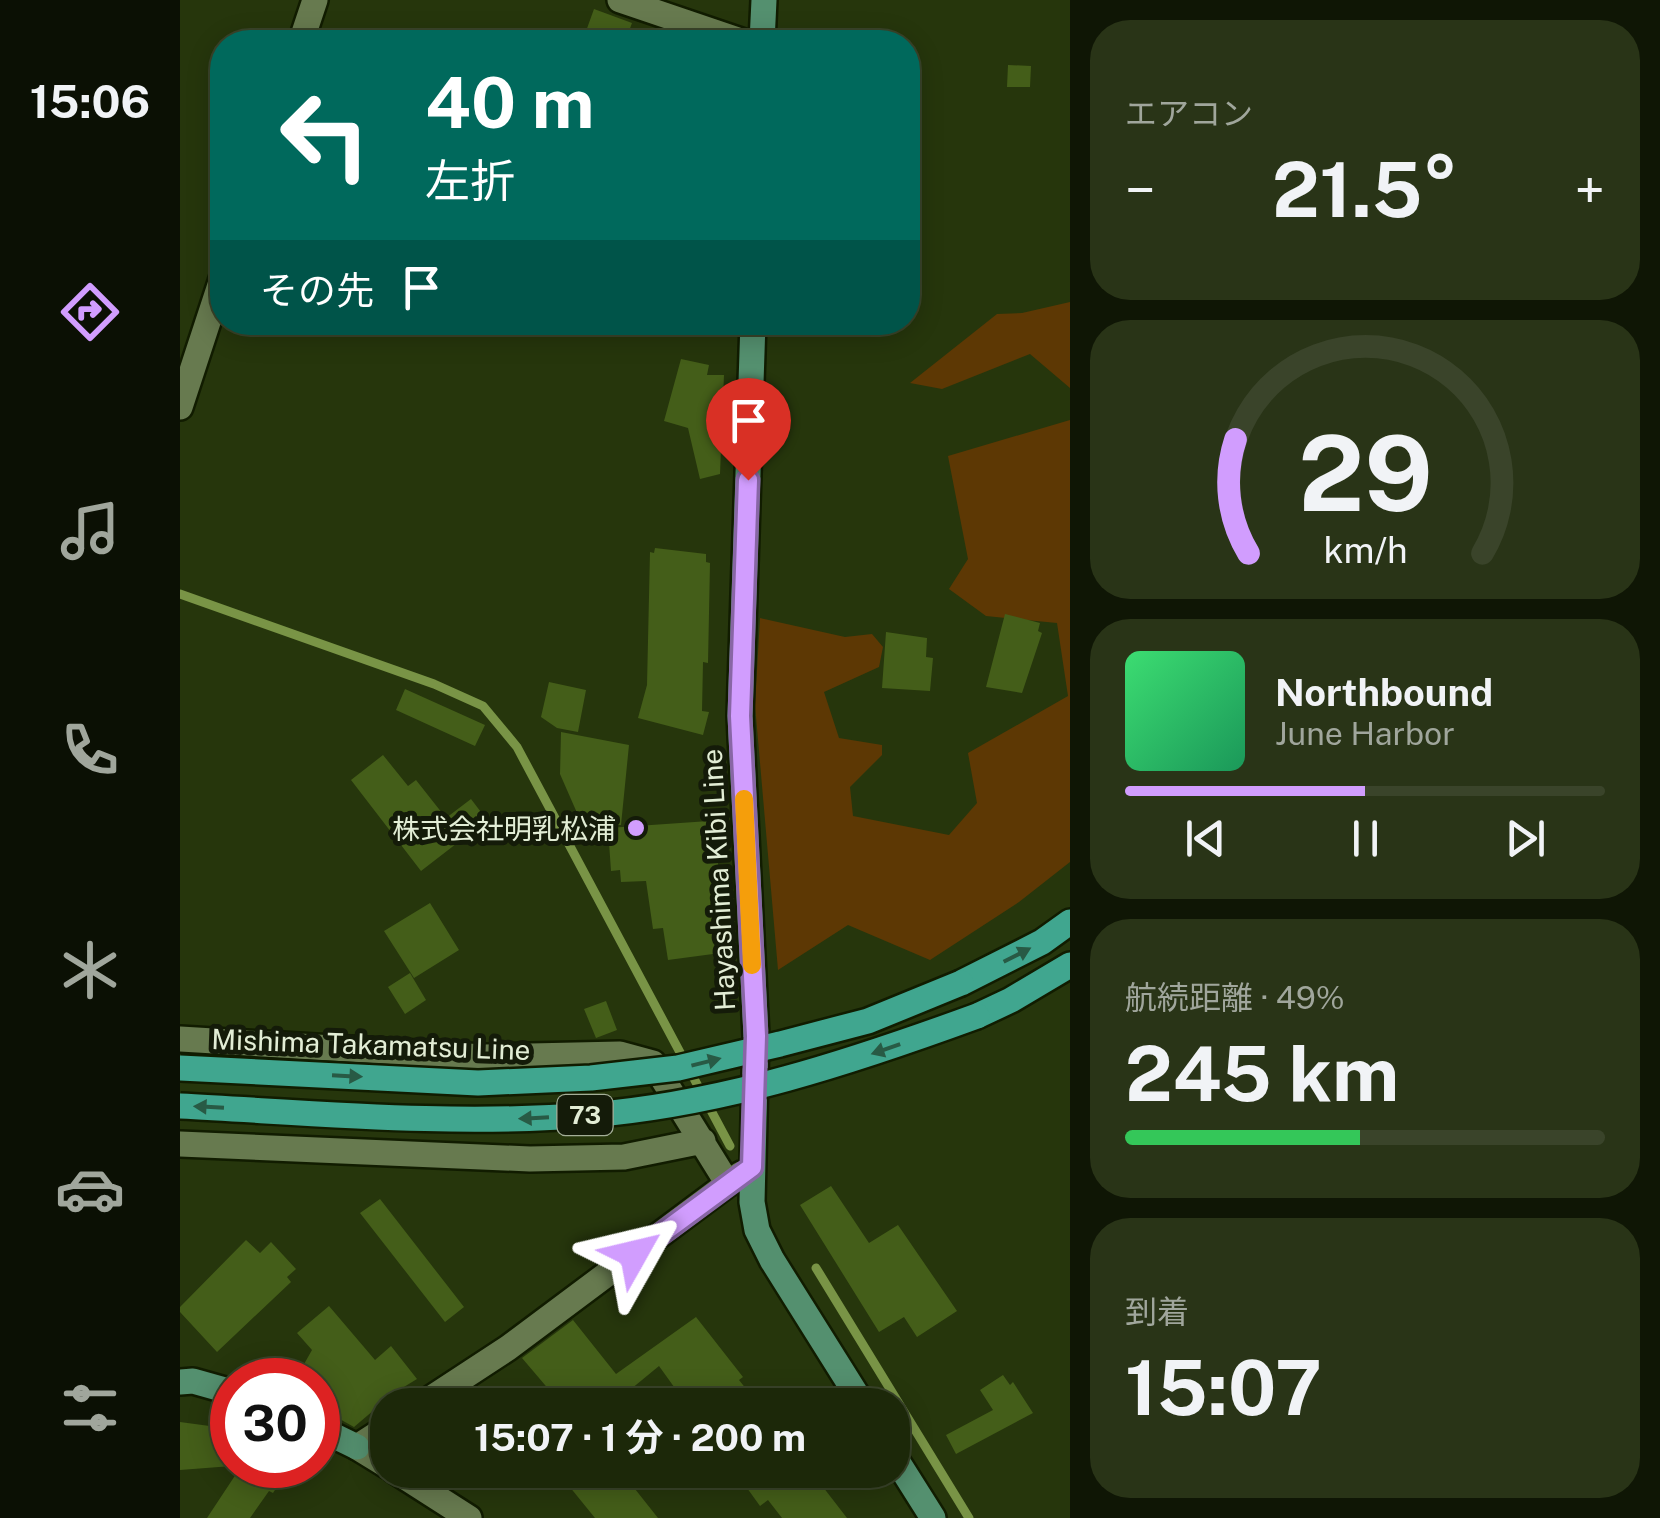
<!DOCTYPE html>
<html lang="ja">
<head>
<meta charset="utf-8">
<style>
  body { margin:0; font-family:"Public Sans","Noto Sans JP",sans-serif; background:#293417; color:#f1f3f6; height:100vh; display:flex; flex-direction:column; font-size:38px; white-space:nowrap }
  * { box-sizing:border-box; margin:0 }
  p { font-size:32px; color:#a0a69c }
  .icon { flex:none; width:55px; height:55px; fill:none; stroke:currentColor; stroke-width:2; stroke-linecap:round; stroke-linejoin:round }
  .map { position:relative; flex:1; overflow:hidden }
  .drawer { display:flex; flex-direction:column; gap:20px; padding:20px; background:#0f1605; width:590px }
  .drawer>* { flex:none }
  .guide { position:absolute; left:30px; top:30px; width:710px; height:305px; border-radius:40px; box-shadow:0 5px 25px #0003,0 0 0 2px #3a442a; background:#00695c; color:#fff; overflow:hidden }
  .speed { position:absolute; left:30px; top:1358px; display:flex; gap:20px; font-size:50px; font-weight:700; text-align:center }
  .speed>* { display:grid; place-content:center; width:130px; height:130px; border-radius:50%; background:#1c2809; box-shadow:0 5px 25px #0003,0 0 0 2px #3a442a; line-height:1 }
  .speed .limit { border:15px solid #d22; background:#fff; color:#111 }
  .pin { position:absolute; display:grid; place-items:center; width:85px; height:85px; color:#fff; margin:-102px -42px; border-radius:50% 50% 50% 0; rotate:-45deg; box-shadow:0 0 10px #0007 }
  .pin .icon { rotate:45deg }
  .me { position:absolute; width:110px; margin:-55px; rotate:53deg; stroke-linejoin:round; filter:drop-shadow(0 0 8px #0008) }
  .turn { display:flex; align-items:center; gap:35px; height:210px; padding:0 50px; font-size:45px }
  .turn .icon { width:130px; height:130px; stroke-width:2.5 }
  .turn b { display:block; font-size:70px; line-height:85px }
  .then { display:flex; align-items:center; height:95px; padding:0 50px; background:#0003; gap:20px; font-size:38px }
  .big { font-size:75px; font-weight:700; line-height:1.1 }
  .drawer .card { flex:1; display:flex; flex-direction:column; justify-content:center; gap:15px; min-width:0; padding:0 35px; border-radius:40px; background:#293417 }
  .drawer .dial { align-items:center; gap:0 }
  .dial svg { height:260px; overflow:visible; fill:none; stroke:#3a442a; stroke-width:7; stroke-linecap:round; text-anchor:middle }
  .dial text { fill:#f1f3f6; stroke:none }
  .song { display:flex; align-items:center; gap:30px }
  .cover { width:120px; height:120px; border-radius:15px; background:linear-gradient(135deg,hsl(140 70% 55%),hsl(150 70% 35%)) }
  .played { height:10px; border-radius:5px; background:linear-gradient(90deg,#d19dfe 50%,#3a442a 50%) }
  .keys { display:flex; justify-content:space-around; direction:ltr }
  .heat { display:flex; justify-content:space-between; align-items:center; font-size:55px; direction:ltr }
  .charge { height:15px; border-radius:8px; background:linear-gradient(90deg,#34c759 49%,#3a442a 0) }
  .trip { position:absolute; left:190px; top:1388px; width:540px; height:100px; border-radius:40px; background:#1c2809; box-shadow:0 5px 25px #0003,0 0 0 2px #3a442a; font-weight:700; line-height:100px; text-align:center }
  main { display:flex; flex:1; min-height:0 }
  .menu { display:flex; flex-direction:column; width:180px; justify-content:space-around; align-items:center; background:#0b1004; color:#a0a69c }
  .menu .icon { width:70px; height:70px }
  .menu .selected { color:#d19dfe }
  .menu b { font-size:45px; color:#f1f3f6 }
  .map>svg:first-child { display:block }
</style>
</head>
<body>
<main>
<nav class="menu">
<b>15:06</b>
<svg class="icon selected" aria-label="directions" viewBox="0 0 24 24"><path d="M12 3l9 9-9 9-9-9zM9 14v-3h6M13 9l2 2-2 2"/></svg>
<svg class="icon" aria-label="music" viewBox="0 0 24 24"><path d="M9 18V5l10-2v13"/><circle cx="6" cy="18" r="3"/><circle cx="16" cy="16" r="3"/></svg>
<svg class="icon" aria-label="phone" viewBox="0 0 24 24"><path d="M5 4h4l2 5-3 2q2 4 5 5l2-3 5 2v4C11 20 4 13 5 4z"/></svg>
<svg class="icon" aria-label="climate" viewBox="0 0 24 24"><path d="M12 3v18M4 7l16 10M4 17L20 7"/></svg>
<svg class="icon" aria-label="car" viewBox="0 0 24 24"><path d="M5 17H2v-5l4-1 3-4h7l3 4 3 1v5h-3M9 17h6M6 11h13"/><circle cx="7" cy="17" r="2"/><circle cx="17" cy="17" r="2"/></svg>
<svg class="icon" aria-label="filters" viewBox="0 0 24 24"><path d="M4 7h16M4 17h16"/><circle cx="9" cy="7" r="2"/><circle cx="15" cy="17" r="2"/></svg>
</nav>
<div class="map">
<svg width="890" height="1518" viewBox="0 0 890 1518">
  <rect width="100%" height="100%" fill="#26360c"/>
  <path fill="#5d3804" d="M 890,302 L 890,388 L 850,354 L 762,389 L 730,383 L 817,314 L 842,313 Z
    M 890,420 L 890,862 L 839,902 L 750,960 L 668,925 L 598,970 L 575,705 L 580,618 L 665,637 L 692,634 L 703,647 L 699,667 L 644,692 L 659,738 L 702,745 L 702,755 L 670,787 L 673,816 L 769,835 L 797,803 L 788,753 L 888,696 L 877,623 L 806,616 L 769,589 L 788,559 L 768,456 Z"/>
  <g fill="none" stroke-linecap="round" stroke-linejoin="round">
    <path stroke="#799446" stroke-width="9" d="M 0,594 L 254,684 L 303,706 L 337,747 L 550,1146
      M 636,1268 L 789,1518"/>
  </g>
  <path fill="#445e19" d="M 414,9 L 452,23 L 445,42 L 428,42 L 405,34 Z
    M 828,65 L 851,66 L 850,87 L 827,87 Z
    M 501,359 L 529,365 L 527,375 L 544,375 L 540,474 L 520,479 L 508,428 L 484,421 Z
    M 475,548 L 526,554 L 526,562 L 530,563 L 528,663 L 523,662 L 522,711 L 529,712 L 523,735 L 458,718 L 467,685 L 470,552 L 474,553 Z
    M 825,614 L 860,623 L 858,631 L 862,633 L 842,693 L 806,687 Z
    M 706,632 L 747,638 L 746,657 L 753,658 L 750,691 L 702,688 Z
    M 369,682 L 406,690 L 398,732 L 377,728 L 361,717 Z
    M 225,689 L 305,725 L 295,746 L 216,710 Z
    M 381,732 L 449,745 L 441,825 L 401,822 L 380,774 Z
    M 203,755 L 228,786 L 236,780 L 266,818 L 291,799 L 307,820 L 241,871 L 171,780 Z
    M 529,821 L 530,828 L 534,828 L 548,952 L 488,960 L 483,928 L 473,929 L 466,881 L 441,882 L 440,870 L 431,871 L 428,828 Z
    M 250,903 L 279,950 L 234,978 L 204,931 Z
    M 230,973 L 246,1000 L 225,1014 L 208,987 Z
    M 426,1001 L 437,1030 L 416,1038 L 404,1009 Z
    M 651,1186 L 689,1243 L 718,1225 L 777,1311 L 737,1337 L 724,1317 L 699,1332 L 620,1205 Z
    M 200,1199 L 284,1307 L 265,1322 L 180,1213 Z
    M 66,1240 L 80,1253 L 91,1242 L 116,1269 L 107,1277 L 111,1282 L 37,1352 L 0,1312 L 0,1307 Z
    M 149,1306 L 195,1360 L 211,1346 L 237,1379 L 214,1393 L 174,1427 L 138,1407 L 138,1380 L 115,1380 L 132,1350 L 117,1333 Z
    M 516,1317 L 563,1377 L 559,1380 L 567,1390 L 545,1405 L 507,1405 L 479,1366 L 445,1394 L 454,1405 L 382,1405 L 342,1358 L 393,1320 L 436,1374 Z
    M 823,1375 L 830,1385 L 833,1382 L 853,1413 L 776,1454 L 766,1435 L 813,1410 L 800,1390 Z
    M 0,1422 L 52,1429 L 52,1466 L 0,1470 Z
    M 62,1465 L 111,1465 L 93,1493 L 89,1491 L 70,1518 L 27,1518 Z
    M 376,1470 L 440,1470 L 478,1518 L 415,1518 Z
    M 554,1470 L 599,1470 L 612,1489 L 633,1474 L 667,1518 L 602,1518 L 588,1500 L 580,1506 Z"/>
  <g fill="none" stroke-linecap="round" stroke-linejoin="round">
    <defs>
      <path id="street" d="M 440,0 L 564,42
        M 121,42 L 135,0
        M 0,407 L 42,279
        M 0,1039 L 304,1057 L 440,1054 L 473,1063 L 548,1184
        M 0,1144 L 350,1159 L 444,1157 L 523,1141
        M 241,1405 L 328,1348 L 561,1174
        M 208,1427 L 177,1447 L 208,1466
        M 214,1470 L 289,1518"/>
      <path id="secondary" d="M 582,42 L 584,0
        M 573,322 L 560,716 L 576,1036 L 572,1202 L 577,1230 L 592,1260 L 683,1405
        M 0,1382 L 13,1381 L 52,1392
        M 138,1428 L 177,1447
        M 712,1453 L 753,1518"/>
      <path id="primary" d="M 781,983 L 862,942 L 890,922
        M 797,1016 L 831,1000 L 890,965"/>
    </defs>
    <use href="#street" stroke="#111c00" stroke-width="30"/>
    <use href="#secondary" stroke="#111c00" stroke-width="30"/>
    <use href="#primary" stroke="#111c00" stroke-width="30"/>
    <use href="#street" stroke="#677a4f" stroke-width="25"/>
    <use href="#secondary" stroke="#54906f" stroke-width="25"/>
    <use href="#primary" stroke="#40a68f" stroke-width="25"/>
    <defs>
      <path id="primary-bridge" d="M 0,1068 L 298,1083 L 411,1078 L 498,1068 L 600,1044 L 688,1021 L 781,983
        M 0,1106 C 136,1113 273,1126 409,1115 C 544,1104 671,1062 797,1016"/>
    </defs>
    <use href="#primary-bridge" stroke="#111c00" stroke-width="30" stroke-linecap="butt"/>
    <use href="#primary-bridge" stroke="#40a68f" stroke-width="25"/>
  </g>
  <defs><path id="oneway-solid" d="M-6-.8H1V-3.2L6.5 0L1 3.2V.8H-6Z" transform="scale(2.5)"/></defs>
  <g fill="#285a45">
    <use href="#oneway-solid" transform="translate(837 955) rotate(-27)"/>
    <use href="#oneway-solid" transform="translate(706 1049) rotate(161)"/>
    <use href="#oneway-solid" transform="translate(526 1062) rotate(-14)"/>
    <use href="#oneway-solid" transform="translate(167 1076) rotate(3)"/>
    <use href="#oneway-solid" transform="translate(29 1107) rotate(-177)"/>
    <use href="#oneway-solid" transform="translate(354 1118) rotate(177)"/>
  </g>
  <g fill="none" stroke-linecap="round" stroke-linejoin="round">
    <defs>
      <path id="route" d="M 454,1254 L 572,1167 L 576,1036 L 560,716 L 568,480"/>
    </defs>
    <use href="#route" stroke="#8866a5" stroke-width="25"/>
    <use href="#route" stroke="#d19dfe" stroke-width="18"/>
    <path stroke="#f59e0b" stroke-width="18" d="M 564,799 L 572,965"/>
  </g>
  <circle fill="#d19dfe" stroke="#141b09" stroke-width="4" cx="456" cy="828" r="10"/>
  <g text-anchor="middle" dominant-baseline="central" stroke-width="10" stroke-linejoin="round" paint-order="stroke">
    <rect fill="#141b09" stroke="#a4ae98" stroke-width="2.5" x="377.5" y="1095" width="55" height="40" rx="8"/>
    <g font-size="25" font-weight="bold" fill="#e2edd5">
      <text x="405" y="1115">73</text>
    </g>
    <g font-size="28" fill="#e2edd5" stroke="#141b09" text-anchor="end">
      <text x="436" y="828">株式会社明乳松浦</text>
    </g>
    <g font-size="28" fill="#e2edd5" stroke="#141b09">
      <text transform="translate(538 880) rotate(-93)">Hayashima Kibi Line</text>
      <text transform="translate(191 1044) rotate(2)">Mishima Takamatsu Line</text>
    </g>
  </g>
</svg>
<div class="speed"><div class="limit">30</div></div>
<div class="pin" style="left:568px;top:480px;background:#d93025"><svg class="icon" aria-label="arrive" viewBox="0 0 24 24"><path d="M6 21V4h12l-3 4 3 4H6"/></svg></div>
<svg class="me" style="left:454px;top:1254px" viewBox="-20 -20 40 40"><path d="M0-17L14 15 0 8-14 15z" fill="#d19dfe" stroke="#fff" stroke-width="4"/></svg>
<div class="trip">15:07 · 1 分 · 200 m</div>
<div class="guide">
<div class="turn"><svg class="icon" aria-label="left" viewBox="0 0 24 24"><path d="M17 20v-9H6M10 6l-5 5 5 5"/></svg><div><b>40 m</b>左折</div></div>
<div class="then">その先<svg class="icon" aria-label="arrive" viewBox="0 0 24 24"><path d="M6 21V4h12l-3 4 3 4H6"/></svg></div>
</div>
</div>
<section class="drawer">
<div class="card"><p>エアコン</p>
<div class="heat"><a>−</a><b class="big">21.5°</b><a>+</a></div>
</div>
<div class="card dial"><svg viewBox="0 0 100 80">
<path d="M14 69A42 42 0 1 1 86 69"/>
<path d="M14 69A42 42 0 0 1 10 34" stroke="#d19dfe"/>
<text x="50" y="56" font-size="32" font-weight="700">29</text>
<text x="50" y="72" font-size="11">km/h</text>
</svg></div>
<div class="card">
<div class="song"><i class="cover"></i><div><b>Northbound</b><p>June Harbor</p></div></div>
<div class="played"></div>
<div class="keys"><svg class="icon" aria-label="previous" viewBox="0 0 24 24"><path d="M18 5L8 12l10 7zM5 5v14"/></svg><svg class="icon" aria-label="pause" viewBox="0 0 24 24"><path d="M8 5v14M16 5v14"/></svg><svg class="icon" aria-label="next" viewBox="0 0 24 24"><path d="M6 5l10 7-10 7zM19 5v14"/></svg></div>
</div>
<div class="card"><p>航続距離 · 49%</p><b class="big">245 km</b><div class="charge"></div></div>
<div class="card"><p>到着</p><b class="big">15:07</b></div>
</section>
</main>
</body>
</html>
